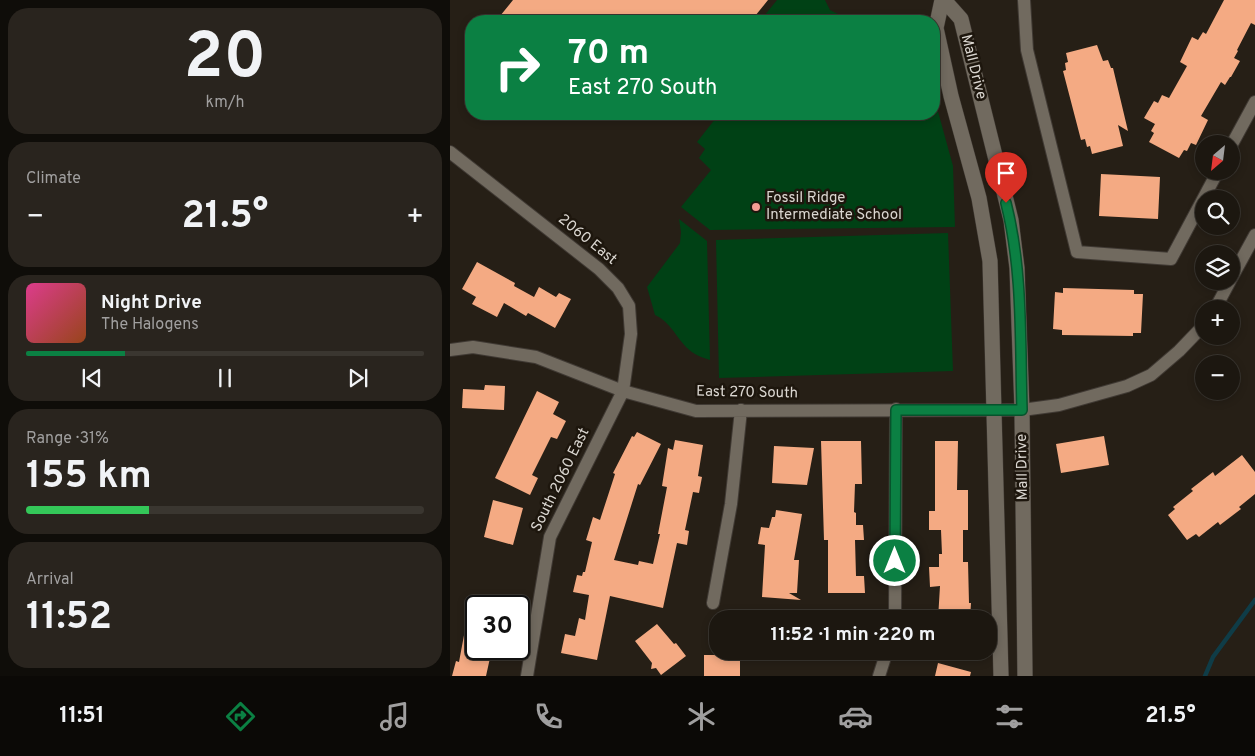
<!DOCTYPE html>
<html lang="en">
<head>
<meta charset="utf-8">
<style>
  body { margin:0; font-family:Overpass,sans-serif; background:#29241e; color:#f1f3f6; height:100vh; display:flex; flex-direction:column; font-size:19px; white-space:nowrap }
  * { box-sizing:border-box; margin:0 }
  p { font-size:16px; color:#a09f9f }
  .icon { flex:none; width:28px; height:28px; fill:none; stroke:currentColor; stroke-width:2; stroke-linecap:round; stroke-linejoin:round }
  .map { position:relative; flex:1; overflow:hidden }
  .sheet { display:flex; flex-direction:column; gap:8px; padding:8px; background:#0f0d09; width:450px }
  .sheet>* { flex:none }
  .guide { position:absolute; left:15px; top:15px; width:475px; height:105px; border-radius:20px; box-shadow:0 2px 8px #0003,0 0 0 1px #3a3630; background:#0b8043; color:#fff; overflow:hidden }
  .needle { width:32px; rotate:208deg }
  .fabs { position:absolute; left:745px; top:135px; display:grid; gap:10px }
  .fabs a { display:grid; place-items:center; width:45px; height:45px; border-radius:50%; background:#1c1710; box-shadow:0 2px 8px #0003,0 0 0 1px #3a3630; font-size:25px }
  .speed { position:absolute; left:15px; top:595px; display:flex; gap:10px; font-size:25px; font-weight:700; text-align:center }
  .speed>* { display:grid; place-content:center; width:65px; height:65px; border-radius:50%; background:#1c1710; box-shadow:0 2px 8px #0003,0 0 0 1px #3a3630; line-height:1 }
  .speed .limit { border:2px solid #111; border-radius:8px; background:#fff; color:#111 }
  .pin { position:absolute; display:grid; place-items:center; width:42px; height:42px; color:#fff; margin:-51px -21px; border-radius:50% 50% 50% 0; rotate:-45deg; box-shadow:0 0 5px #0007 }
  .pin .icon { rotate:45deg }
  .me { position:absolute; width:55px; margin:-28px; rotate:0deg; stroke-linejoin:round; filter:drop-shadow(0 0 4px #0008) }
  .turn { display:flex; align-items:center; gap:18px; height:105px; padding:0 20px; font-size:22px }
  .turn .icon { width:65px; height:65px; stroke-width:2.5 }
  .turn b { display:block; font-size:35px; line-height:42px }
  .big { font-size:38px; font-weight:700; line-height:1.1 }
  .sheet .tile { flex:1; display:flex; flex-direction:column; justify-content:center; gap:8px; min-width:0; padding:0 18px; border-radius:20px; background:#29241e }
  .sheet .dial { align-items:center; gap:0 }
  .dial b { font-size:65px; line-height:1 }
  .song { display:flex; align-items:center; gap:15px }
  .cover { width:60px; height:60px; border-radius:8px; background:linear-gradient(135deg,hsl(330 70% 55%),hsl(20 70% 35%)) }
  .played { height:5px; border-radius:2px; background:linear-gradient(90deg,#0b8043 25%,#3a3630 25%) }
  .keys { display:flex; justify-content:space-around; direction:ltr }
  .heat { display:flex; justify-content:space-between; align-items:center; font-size:28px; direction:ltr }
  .charge { height:8px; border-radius:4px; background:linear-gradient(90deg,#34c759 31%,#3a3630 0) }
  .trip { position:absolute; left:259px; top:610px; width:288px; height:50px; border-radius:20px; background:#1c1710; box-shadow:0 2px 8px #0003,0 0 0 1px #3a3630; font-weight:700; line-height:50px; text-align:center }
  .tabs { display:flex; height:80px; justify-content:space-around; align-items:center; background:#0b0906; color:#a09f9f }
  .tabs .icon { width:35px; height:35px }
  .tabs .on { color:#0b8043 }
  .tabs b { font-size:22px; color:#f1f3f6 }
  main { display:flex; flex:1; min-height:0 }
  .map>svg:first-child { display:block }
</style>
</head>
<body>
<main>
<section class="sheet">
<div class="tile dial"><b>20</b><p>km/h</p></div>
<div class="tile"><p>Climate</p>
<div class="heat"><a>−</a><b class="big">21.5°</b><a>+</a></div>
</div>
<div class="tile">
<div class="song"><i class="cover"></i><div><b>Night Drive</b><p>The Halogens</p></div></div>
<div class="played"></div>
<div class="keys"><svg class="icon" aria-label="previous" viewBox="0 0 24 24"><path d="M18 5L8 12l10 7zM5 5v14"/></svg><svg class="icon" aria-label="pause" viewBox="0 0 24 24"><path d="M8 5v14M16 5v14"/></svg><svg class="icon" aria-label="next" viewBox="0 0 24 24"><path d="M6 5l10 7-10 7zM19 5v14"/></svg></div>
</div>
<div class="tile"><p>Range · 31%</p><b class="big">155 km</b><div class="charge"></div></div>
<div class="tile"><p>Arrival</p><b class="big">11:52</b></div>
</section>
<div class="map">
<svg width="805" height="676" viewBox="0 0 805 676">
  <rect width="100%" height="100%" fill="#261f16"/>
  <path fill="#004115" d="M 327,0 L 375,0 L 380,10 L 388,14 L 466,15 L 467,21 L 310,21 Z
    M 484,97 L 503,166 L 505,227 L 260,230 L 231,207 L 261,170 L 249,158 L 255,149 L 247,142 L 269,114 L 484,114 Z
    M 229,219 L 257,241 L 260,360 C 255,358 250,357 245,354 C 228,344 224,324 205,315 L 197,287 L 230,243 L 231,232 Z
    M 498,233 L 503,371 L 269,378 L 266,240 Z"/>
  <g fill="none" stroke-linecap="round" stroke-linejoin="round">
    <path stroke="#0f3c47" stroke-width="4.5" d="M 755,676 L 763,657 L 805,600"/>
  </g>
  <path fill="#f4aa83" d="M 63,0 L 318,0 L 301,21 L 46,21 Z
    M 774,0 L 805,0 L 805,25 L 801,23 L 787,50 L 788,51 L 784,58 L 790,61 L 781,77 L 780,77 L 775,85 L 771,82 L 751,116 L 758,120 L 746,145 L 741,143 L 737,151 L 734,150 L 729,158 L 699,142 L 704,133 L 701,131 L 705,124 L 694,118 L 704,101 L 708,103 L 712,95 L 719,98 L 737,66 L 730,62 L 742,37 L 748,40 L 753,32 L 756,34 Z
    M 647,45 L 653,61 L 658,60 L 661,68 L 663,68 L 678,131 L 668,125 L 673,146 L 642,154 L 640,146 L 637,147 L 635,139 L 631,140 L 613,71 L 616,70 L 615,63 L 618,62 L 616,53 Z
    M 651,174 L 710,177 L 708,219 L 649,216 Z
    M 27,262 L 65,283 L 64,286 L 84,297 L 89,287 L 106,297 L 109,293 L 121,299 L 105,328 L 78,313 L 76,316 L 54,303 L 47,317 L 22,304 L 26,297 L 12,289 Z
    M 613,288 L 684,290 L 684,294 L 693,294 L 691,333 L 683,333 L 683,336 L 612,335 L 612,330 L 603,329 L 605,292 L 613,293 Z
    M 35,385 L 55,386 L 54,410 L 12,408 L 13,389 L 34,390 Z
    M 87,391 L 109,402 L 103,414 L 116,421 L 107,439 L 101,437 L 82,475 L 88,478 L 80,495 L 45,478 Z
    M 187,432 L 211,444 L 190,485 L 188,484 L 164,560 L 188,565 L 189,561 L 203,564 L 210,534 L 208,534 L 217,487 L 212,486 L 218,448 L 223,450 L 225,440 L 253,445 L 248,476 L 252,477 L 249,493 L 243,492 L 235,530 L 239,531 L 237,545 L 227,543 L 213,608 L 160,596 L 147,660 L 111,653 L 115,634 L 125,636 L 129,618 L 135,620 L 139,595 L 123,592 L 127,575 L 132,576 L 133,572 L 135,572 L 142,542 L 136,540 L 143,517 L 150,520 L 165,474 L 163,473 L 182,436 L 184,437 Z
    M 654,436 L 659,465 L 611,473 L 606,444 Z
    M 371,441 L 411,441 L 412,484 L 405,484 L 404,512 L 406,513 L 406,525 L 413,525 L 414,540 L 405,540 L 406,576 L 414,576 L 415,593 L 378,593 L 378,540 L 374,540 Z
    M 485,441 L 508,441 L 507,490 L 518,490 L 518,530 L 513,530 L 513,562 L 518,562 L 519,603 L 521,603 L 520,619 L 488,619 L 490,586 L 480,587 L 479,567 L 489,567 L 489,554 L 492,554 L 491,530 L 479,530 L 479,511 L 485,511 Z
    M 324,446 L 364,448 L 357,485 L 322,483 Z
    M 792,455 L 805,472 L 805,494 L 789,507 L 791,509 L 770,525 L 768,522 L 749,537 L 746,534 L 737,540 L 718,515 L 725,509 L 723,507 L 743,491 L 741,489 L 763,472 L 765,476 Z
    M 43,500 L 73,508 L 63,545 L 34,537 Z
    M 326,510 L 352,514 L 344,560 L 349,560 L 347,593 L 339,593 L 351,600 L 312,597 L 315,545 L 308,544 L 311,527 L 319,528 L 322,517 L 325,517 Z
    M 20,603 L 26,604 L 26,649 L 42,649 L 36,676 L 2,676 L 6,661 L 9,662 Z
    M 207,624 L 224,644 L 226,643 L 236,656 L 211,675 L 206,668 L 201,669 L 202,663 L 185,641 Z
    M 254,655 L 290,655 L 290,676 L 254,676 Z
    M 488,663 L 521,672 L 520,676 L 485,676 Z"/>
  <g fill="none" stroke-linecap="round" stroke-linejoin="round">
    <defs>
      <path id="minor" d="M 574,0 L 577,50 L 627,252 L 721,259 L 768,171
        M 781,146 L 805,102
        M 0,152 L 149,269 L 168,288 L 179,306 L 181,334 L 173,391 L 100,537 L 77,676
        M 781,279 L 805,235
        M 765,309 L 780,281
        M 0,350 L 23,347 L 86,357 L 173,391 L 246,411 L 572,410 L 609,405 L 677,386 L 701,375 L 729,351 L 754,325
        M 263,603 L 281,504 L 291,410
        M 445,619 L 446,409
        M 429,676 L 437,651"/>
      <path id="secondary" d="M 492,0 L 486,28 L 501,96 L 529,198 L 540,261 L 551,676
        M 494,0 L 511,19 L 561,220 L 567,268 L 572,410 L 575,676"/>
    </defs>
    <use href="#minor" stroke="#403a34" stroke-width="14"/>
    <use href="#secondary" stroke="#403a34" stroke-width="16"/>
    <use href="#minor" stroke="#716a5f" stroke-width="12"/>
    <use href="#secondary" stroke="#716a5f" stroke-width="15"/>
  </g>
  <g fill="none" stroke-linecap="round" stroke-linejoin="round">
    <defs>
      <path id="route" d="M 445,561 L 446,410 L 572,410 C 570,341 573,270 556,203"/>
    </defs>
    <use href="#route" stroke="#07532c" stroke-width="12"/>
    <use href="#route" stroke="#0b8043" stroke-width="9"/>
  </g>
  <circle fill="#f59c93" stroke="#1d160d" stroke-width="2" cx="306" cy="207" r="5"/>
  <g text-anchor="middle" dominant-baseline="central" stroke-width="5" stroke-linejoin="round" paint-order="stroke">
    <g font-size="15" fill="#dad6d0" stroke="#1d160d">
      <text transform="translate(523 67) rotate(76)">Mall Drive</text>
      <text transform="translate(137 240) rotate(39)">2060 East</text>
      <text transform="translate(297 393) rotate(1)">East 270 South</text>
      <text transform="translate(573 467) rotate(-91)">Mall Drive</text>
      <text transform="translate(111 480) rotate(-64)">South 2060 East</text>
    </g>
    <g font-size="15" fill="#dad6d0" stroke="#1d160d" text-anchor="start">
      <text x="316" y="198">Fossil Ridge<tspan x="316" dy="17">Intermediate School</tspan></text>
    </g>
  </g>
</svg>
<div class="fabs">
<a><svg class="needle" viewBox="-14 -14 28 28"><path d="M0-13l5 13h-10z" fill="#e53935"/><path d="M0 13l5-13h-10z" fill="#a09f9f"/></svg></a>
<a><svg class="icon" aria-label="search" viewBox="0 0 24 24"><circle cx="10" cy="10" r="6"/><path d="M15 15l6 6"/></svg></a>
<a><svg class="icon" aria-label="layers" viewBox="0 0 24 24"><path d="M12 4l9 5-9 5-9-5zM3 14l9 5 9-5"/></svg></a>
<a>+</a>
<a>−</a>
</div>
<div class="speed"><div class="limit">30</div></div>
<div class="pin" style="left:556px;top:203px;background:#d93025"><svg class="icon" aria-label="arrive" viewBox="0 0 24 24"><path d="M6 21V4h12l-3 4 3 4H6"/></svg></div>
<svg class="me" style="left:445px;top:561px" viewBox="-20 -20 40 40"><circle r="17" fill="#0b8043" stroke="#fff" stroke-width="3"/><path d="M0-11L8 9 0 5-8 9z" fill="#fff"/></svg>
<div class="trip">11:52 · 1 min · 220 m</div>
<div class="guide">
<div class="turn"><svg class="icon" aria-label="right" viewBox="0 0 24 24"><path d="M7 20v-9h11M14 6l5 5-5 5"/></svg><div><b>70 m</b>East 270 South</div></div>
</div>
</div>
</main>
<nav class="tabs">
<b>11:51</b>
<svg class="icon on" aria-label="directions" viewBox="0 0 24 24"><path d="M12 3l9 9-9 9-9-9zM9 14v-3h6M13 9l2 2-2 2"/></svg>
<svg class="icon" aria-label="music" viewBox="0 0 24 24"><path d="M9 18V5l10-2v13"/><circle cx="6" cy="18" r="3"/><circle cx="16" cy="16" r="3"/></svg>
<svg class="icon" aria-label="phone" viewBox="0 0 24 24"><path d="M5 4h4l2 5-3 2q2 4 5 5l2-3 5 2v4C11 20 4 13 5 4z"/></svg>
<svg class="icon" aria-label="climate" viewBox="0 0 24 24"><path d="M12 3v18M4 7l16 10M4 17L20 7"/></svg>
<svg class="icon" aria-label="car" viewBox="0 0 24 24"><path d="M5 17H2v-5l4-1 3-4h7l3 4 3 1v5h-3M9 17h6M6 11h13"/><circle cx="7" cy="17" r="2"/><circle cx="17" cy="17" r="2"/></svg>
<svg class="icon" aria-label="filters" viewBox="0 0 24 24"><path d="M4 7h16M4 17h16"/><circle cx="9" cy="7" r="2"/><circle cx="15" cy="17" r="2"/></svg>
<b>21.5°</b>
</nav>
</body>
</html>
